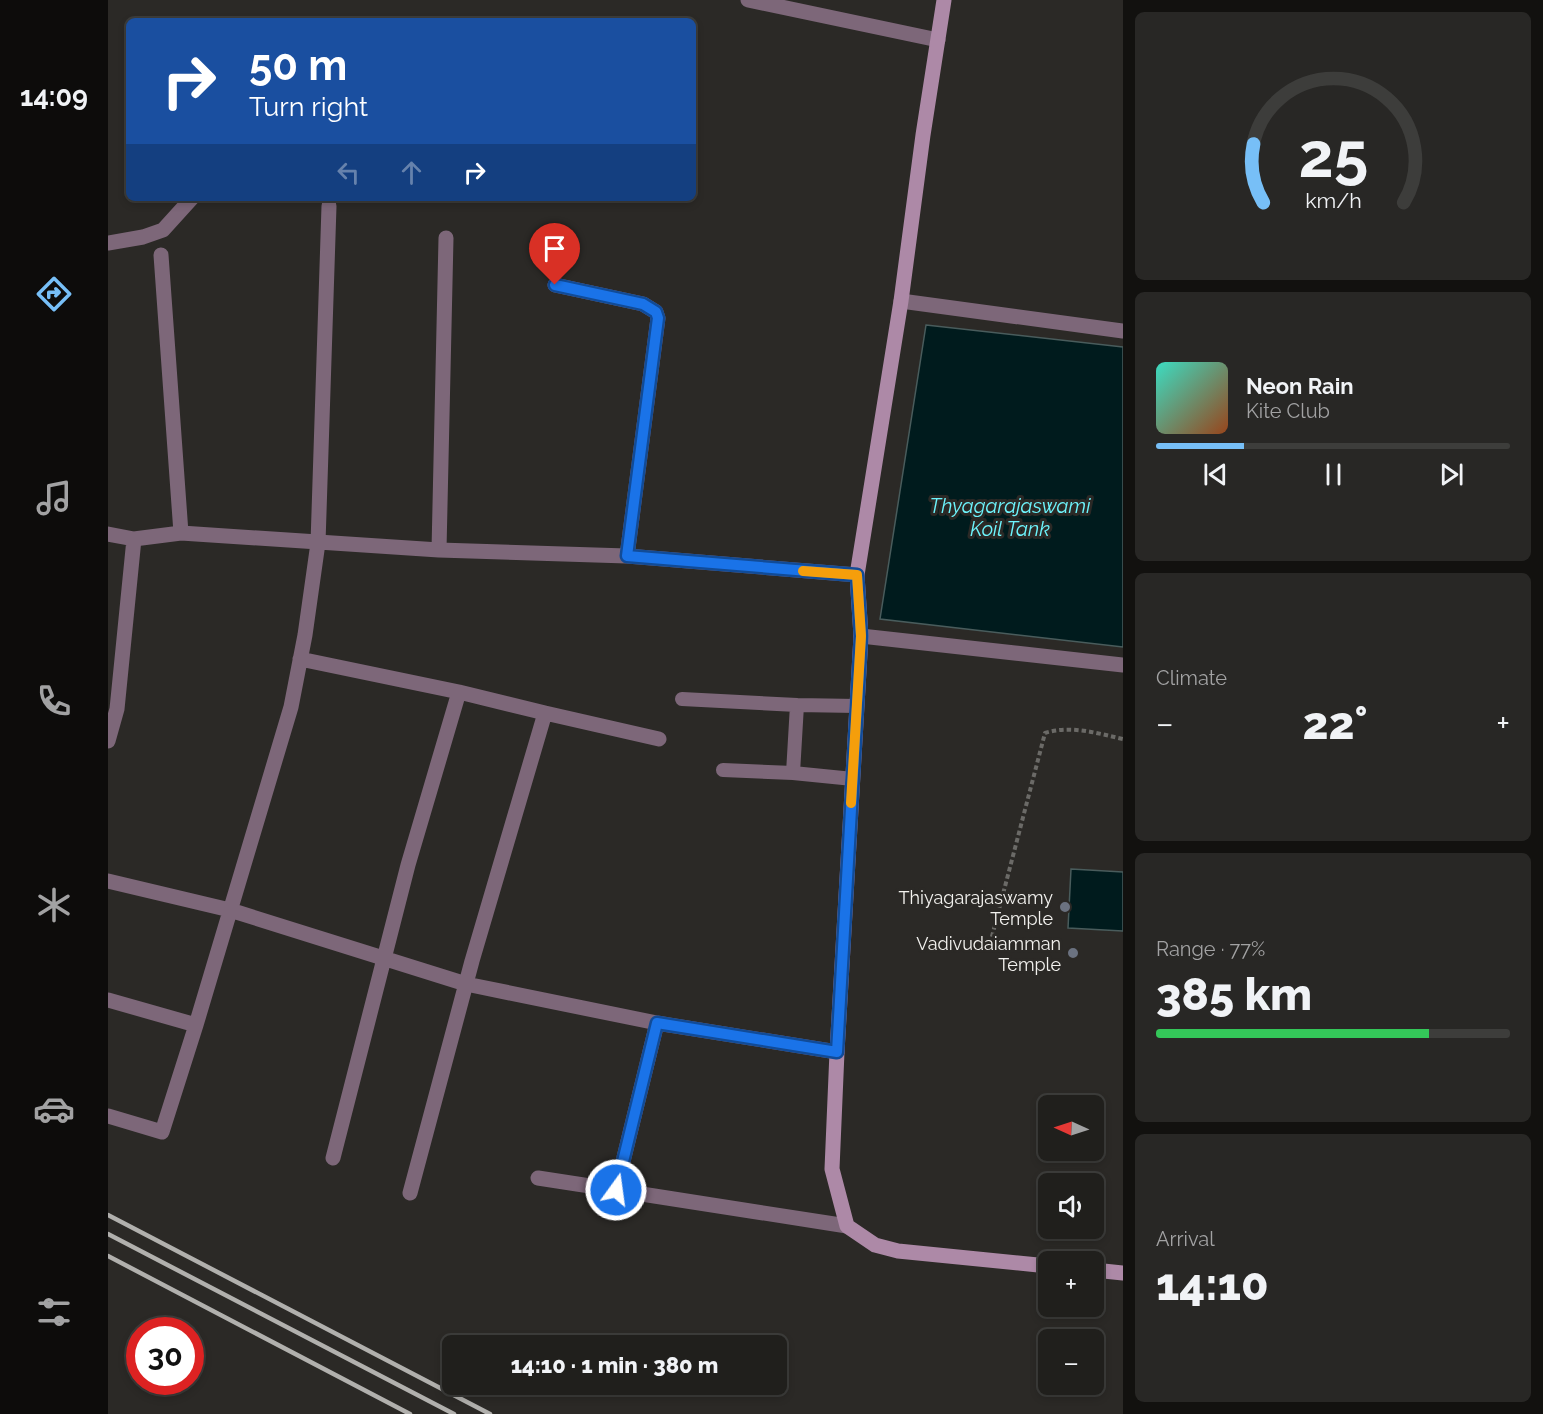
<!DOCTYPE html>
<html lang="en">
<head>
<meta charset="utf-8">
<style>
  body { margin:0; font-family:Raleway,sans-serif; background:#282725; color:#f1f3f6; height:100vh; display:flex; flex-direction:column; font-size:22px; white-space:nowrap }
  * { box-sizing:border-box; margin:0 }
  p { font-size:20px; color:#a2a2a3 }
  .icon { flex:none; width:33px; height:33px; fill:none; stroke:currentColor; stroke-width:2; stroke-linecap:round; stroke-linejoin:round }
  .map { position:relative; flex:1; overflow:hidden }
  .details { display:flex; flex-direction:column; gap:12px; padding:12px; background:#12110f; width:420px }
  .details>* { flex:none }
  .top-card { position:absolute; left:18px; top:18px; width:570px; height:183px; border-radius:9px; box-shadow:0 3px 9px #0003,0 0 0 2px #3d3d3b; background:#1a4fa0; color:#fff; overflow:hidden }
  .needle { width:39px; rotate:273deg }
  .fabs { position:absolute; left:930px; top:1095px; display:grid; gap:12px }
  .fabs a { display:grid; place-items:center; width:66px; height:66px; border-radius:9px; background:#201f1c; box-shadow:0 3px 9px #0003,0 0 0 2px #3d3d3b; font-size:30px }
  .speed { position:absolute; left:18px; top:1317px; display:flex; gap:12px; font-size:30px; font-weight:700; text-align:center }
  .speed>* { display:grid; place-content:center; width:78px; height:78px; border-radius:50%; background:#201f1c; box-shadow:0 3px 9px #0003,0 0 0 2px #3d3d3b; line-height:1 }
  .speed .limit { border:9px solid #d22; background:#fff; color:#111 }
  .pin { position:absolute; display:grid; place-items:center; width:51px; height:51px; color:#fff; margin:-62px -26px; border-radius:50% 50% 50% 0; rotate:-45deg; box-shadow:0 0 6px #0007 }
  .pin .icon { rotate:45deg }
  .me { position:absolute; width:66px; margin:-33px; rotate:14deg; stroke-linejoin:round; filter:drop-shadow(0 0 4px #0008) }
  .turn { display:flex; align-items:center; gap:21px; height:126px; padding:0 24px; font-size:27px }
  .turn .icon { width:78px; height:78px; stroke-width:2.5 }
  .turn b { display:block; font-size:42px; line-height:51px }
  .lanes { display:flex; align-items:center; height:57px; padding:0 24px; background:#0003; justify-content:center; gap:30px; direction:ltr }
  .lanes .off { opacity:.35 }
  .big { font-size:45px; font-weight:800; line-height:1.1 }
  .details .widget { flex:1; display:flex; flex-direction:column; justify-content:center; gap:9px; min-width:0; padding:0 21px; border-radius:9px; background:#282725 }
  .details .dial { align-items:center; gap:0 }
  .dial svg { height:156px; overflow:visible; fill:none; stroke:#3d3d3b; stroke-width:7; stroke-linecap:round; text-anchor:middle }
  .dial text { fill:#f1f3f6; stroke:none }
  .song { display:flex; align-items:center; gap:18px }
  .cover { width:72px; height:72px; border-radius:9px; background:linear-gradient(135deg,hsl(170 70% 55%),hsl(20 70% 35%)) }
  .played { height:6px; border-radius:3px; background:linear-gradient(90deg,#77bff7 25%,#3d3d3b 25%) }
  .keys { display:flex; justify-content:space-around; direction:ltr }
  .heat { display:flex; justify-content:space-between; align-items:center; font-size:33px; direction:ltr }
  .charge { height:9px; border-radius:4px; background:linear-gradient(90deg,#34c759 77%,#3d3d3b 0) }
  .trip { position:absolute; left:334px; top:1335px; width:345px; height:60px; border-radius:9px; background:#201f1c; box-shadow:0 3px 9px #0003,0 0 0 2px #3d3d3b; font-weight:800; line-height:60px; text-align:center }
  main { display:flex; flex:1; min-height:0 }
  .dock { display:flex; flex-direction:column; width:108px; justify-content:space-around; align-items:center; background:#0d0c0b; color:#a2a2a3 }
  .dock .icon { width:42px; height:42px }
  .dock .active { color:#77bff7 }
  .dock b { font-size:27px; color:#f1f3f6 }
  .map>svg:first-child { display:block }
</style>
</head>
<body>
<main>
<nav class="dock">
<b>14:09</b>
<svg class="icon active" aria-label="directions" viewBox="0 0 24 24"><path d="M12 3l9 9-9 9-9-9zM9 14v-3h6M13 9l2 2-2 2"/></svg>
<svg class="icon" aria-label="music" viewBox="0 0 24 24"><path d="M9 18V5l10-2v13"/><circle cx="6" cy="18" r="3"/><circle cx="16" cy="16" r="3"/></svg>
<svg class="icon" aria-label="phone" viewBox="0 0 24 24"><path d="M5 4h4l2 5-3 2q2 4 5 5l2-3 5 2v4C11 20 4 13 5 4z"/></svg>
<svg class="icon" aria-label="climate" viewBox="0 0 24 24"><path d="M12 3v18M4 7l16 10M4 17L20 7"/></svg>
<svg class="icon" aria-label="car" viewBox="0 0 24 24"><path d="M5 17H2v-5l4-1 3-4h7l3 4 3 1v5h-3M9 17h6M6 11h13"/><circle cx="7" cy="17" r="2"/><circle cx="17" cy="17" r="2"/></svg>
<svg class="icon" aria-label="filters" viewBox="0 0 24 24"><path d="M4 7h16M4 17h16"/><circle cx="9" cy="7" r="2"/><circle cx="15" cy="17" r="2"/></svg>
</nav>
<div class="map">
<svg width="1015" height="1414" viewBox="0 0 1015 1414">
  <rect width="100%" height="100%" fill="#2b2926"/>
  <path fill="#001b1d" stroke="#495c5c" stroke-width="1.5" d="M 818,325 L 1015,347 L 1015,647 L 772,619 Z
    M 963,869 L 1015,872 L 1015,931 L 960,928 Z"/>
  <g fill="none" stroke-linecap="round" stroke-linejoin="round">
    <path stroke="#6b6a67" stroke-width="4" stroke-dasharray="4.5 3" stroke-linecap="butt" d="M 882,944 L 937,733 C 963,725 988,733 1015,739"/>
    <path stroke="#7d6779" stroke-width="14" d="M 574,699 L 689,705
      M 615,770 L 685,773
      M 745,779 L 685,773 L 689,705 L 749,706"/>
    <path stroke="#7d6779" stroke-width="15" d="M 640,0 L 830,40
      M 0,243 L 35,237 L 55,230 L 84,198
      M 53,255 L 73,533
      M 447,285 L 535,304 L 548,312 L 550,318 L 519,556
      M 793,301 L 1015,331
      M 0,534 L 26,539 L 73,533 L 331,550 L 519,556 L 749,575
      M 331,550 L 338,238
      M 753,636 L 1015,665
      M 192,659 L 351,692 L 437,713 L 364,961 L 302,1193
      M 437,713 L 551,739
      M 0,741 L 9,709 L 26,539
      M 0,881 L 122,910 L 358,984 L 549,1023 L 729,1052
      M 0,1000 L 88,1025
      M 549,1023 L 508,1190 L 739,1226
      M 0,1116 L 54,1132 L 88,1025 L 183,707 L 197,635 L 210,543 L 221,206
      M 225,1158 L 300,865 L 351,692
      M 430,1178 L 508,1190"/>
    <path stroke="#ad89a7" stroke-width="15" d="M 836,0 L 815,135 L 793,301 L 749,575 L 753,636 L 729,1052 L 724,1169 L 739,1226 L 767,1245 L 790,1251 L 940,1266
      M 986,1270 L 1015,1273"/>
    <path stroke="#b1b0ad" stroke-width="4.5" d="M 0,1215 L 382,1414
      M 0,1234 L 346,1414
      M 0,1256 L 302,1414"/>
  </g>
  <g fill="none" stroke-linecap="round" stroke-linejoin="round">
    <defs>
      <path id="route" d="M 447,285 L 535,304 L 548,312 L 550,318 L 519,556 L 749,575 L 753,636 L 729,1052 L 549,1023 L 508,1190"/>
    </defs>
    <use href="#route" stroke="#114b97" stroke-width="15"/>
    <use href="#route" stroke="#1a73e8" stroke-width="10"/>
    <path stroke="#f59e0b" stroke-width="10" d="M 695,571 L 749,575 L 753,636 L 743,803"/>
  </g>
  <g fill="#6b7280" stroke="#2b2926" stroke-width="2">
    <circle cx="957" cy="907" r="6"/>
    <circle cx="965" cy="953" r="6"/>
  </g>
  <g text-anchor="middle" dominant-baseline="central" stroke-width="6" stroke-linejoin="round" paint-order="stroke">
    <g font-size="18" fill="#f3f2ef" stroke="#2b2926" text-anchor="end">
      <text x="945" y="897">Thiyagarajaswamy<tspan x="945" dy="21">Temple</tspan></text>
      <text x="953" y="943">Vadivudaiamman<tspan x="953" dy="21">Temple</tspan></text>
    </g>
    <g font-size="20" font-style="italic" fill="#6df5fd" stroke="#2b2926">
      <text x="902" y="506">Thyagarajaswami<tspan x="902" dy="23">Koil Tank</tspan></text>
    </g>
  </g>
</svg>
<div class="fabs">
<a><svg class="needle" viewBox="-14 -14 28 28"><path d="M0-13l5 13h-10z" fill="#e53935"/><path d="M0 13l5-13h-10z" fill="#a2a2a3"/></svg></a>
<a><svg class="icon" aria-label="sound" viewBox="0 0 24 24"><path d="M4 9h4l5-4v14l-5-4H4zM17 9q2 3 0 6"/></svg></a>
<a>+</a>
<a>−</a>
</div>
<div class="speed"><div class="limit">30</div></div>
<div class="pin" style="left:447px;top:285px;background:#d93025"><svg class="icon" aria-label="arrive" viewBox="0 0 24 24"><path d="M6 21V4h12l-3 4 3 4H6"/></svg></div>
<svg class="me" style="left:508px;top:1190px" viewBox="-20 -20 40 40"><circle r="17" fill="#1a73e8" stroke="#fff" stroke-width="3"/><path d="M0-11L8 9 0 5-8 9z" fill="#fff"/></svg>
<div class="trip">14:10 · 1 min · 380 m</div>
<div class="top-card">
<div class="turn"><svg class="icon" aria-label="right" viewBox="0 0 24 24"><path d="M7 20v-9h11M14 6l5 5-5 5"/></svg><div><b>50 m</b>Turn right</div></div>
<div class="lanes"><svg class="icon off" aria-label="left" viewBox="0 0 24 24"><path d="M17 20v-9H6M10 6l-5 5 5 5"/></svg><svg class="icon off" aria-label="ahead" viewBox="0 0 24 24"><path d="M12 20V5M6 11l6-6 6 6"/></svg><svg class="icon" aria-label="right" viewBox="0 0 24 24"><path d="M7 20v-9h11M14 6l5 5-5 5"/></svg></div>
</div>
</div>
<section class="details">
<div class="widget dial"><svg viewBox="0 0 100 80">
<path d="M14 69A42 42 0 1 1 86 69"/>
<path d="M14 69A42 42 0 0 1 9 39" stroke="#77bff7"/>
<text x="50" y="56" font-size="32" font-weight="700">25</text>
<text x="50" y="72" font-size="11">km/h</text>
</svg></div>
<div class="widget">
<div class="song"><i class="cover"></i><div><b>Neon Rain</b><p>Kite Club</p></div></div>
<div class="played"></div>
<div class="keys"><svg class="icon" aria-label="previous" viewBox="0 0 24 24"><path d="M18 5L8 12l10 7zM5 5v14"/></svg><svg class="icon" aria-label="pause" viewBox="0 0 24 24"><path d="M8 5v14M16 5v14"/></svg><svg class="icon" aria-label="next" viewBox="0 0 24 24"><path d="M6 5l10 7-10 7zM19 5v14"/></svg></div>
</div>
<div class="widget"><p>Climate</p>
<div class="heat"><a>−</a><b class="big">22°</b><a>+</a></div>
</div>
<div class="widget"><p>Range · 77%</p><b class="big">385 km</b><div class="charge"></div></div>
<div class="widget"><p>Arrival</p><b class="big">14:10</b></div>
</section>
</main>
</body>
</html>
